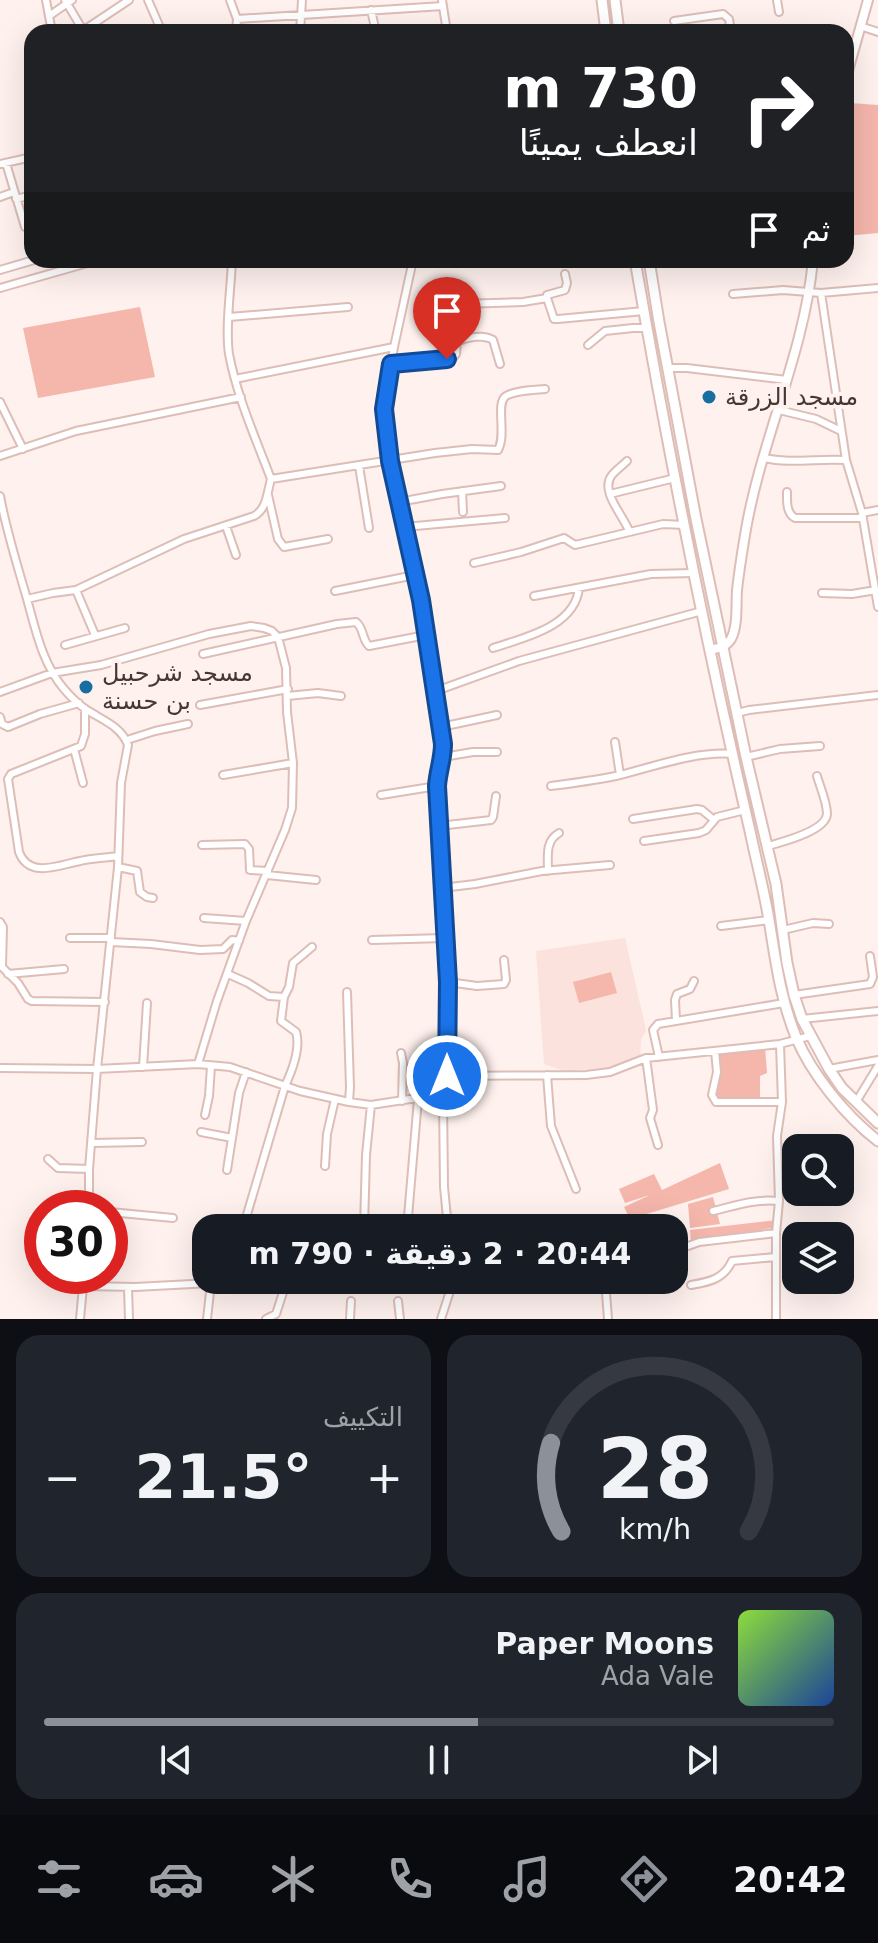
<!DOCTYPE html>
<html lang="ar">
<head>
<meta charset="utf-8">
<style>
  body { margin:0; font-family:"DejaVu Sans","Noto Sans Arabic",sans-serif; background:#20242c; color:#f1f3f6; direction:rtl; height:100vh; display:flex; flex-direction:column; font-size:30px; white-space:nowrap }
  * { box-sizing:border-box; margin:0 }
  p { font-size:26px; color:#9ea1a6 }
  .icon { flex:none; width:44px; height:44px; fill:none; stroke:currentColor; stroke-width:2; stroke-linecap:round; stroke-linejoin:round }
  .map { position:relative; height:1319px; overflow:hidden; direction:ltr }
  .side { display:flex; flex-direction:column; gap:16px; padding:16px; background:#0d0f14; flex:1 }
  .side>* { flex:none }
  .guide { position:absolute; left:24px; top:24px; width:830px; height:244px; border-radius:24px; box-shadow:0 8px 32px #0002; direction:rtl; background:#202124; color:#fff; overflow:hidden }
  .fabs { position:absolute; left:782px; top:1134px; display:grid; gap:16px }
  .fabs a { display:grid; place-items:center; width:72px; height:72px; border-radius:16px; background:#171b24; box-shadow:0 8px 32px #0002; font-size:40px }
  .speed { position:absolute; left:24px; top:1190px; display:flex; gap:16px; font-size:40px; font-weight:700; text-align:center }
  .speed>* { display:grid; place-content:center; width:104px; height:104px; border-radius:50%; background:#171b24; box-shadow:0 8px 32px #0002; line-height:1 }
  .speed .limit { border:12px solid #d22; background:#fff; color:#111 }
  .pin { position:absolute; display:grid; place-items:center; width:68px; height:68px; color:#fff; margin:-82px -34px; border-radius:50% 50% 50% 0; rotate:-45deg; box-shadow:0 0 8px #0007 }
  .pin .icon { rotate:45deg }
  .me { position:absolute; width:88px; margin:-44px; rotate:0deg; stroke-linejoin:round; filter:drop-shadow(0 0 6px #0008) }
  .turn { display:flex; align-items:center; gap:28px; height:168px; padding:0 24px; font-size:36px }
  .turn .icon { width:104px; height:104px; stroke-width:2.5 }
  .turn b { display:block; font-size:56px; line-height:68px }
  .then { display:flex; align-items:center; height:76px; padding:0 24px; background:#0003; gap:16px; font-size:30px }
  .big { font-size:60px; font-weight:600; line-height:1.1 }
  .side .widget { flex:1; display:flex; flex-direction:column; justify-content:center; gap:12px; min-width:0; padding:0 28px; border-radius:24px; background:#20242c }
  .side .dial { align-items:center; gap:0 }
  .dial svg { height:208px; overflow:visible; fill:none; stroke:#363941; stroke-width:7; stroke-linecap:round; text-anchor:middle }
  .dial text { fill:#f1f3f6; stroke:none }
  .song { display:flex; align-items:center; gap:24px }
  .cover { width:96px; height:96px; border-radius:12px; background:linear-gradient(135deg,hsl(90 70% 55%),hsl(220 70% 35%)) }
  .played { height:8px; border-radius:4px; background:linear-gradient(90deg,#8c9099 55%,#363941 55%) }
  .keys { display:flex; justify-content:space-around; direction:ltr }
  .heat { display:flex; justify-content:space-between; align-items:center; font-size:44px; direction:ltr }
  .side .tiles { flex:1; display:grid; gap:16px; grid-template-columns:1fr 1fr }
  .widget:last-child { grid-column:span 2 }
  .trip { position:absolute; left:192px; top:1214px; width:496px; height:80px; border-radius:24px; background:#171b24; box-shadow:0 8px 32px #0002; font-weight:600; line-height:80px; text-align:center; direction:rtl }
  .dock { display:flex; height:128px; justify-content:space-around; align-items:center; background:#090b0e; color:#9ea1a6 }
  .dock .icon { width:56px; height:56px }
  .dock .selected { color:#8c9099 }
  .dock b { font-size:36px; color:#f1f3f6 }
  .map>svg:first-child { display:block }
</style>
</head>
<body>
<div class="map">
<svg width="878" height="1319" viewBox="0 0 878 1319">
  <rect width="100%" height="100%" fill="#fef1ee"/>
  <path fill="#fbe2dd" d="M 625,938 L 646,1030 L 641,1040 L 640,1057 L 606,1068 L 565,1071 L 544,1064 L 536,951 Z"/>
  <path fill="#f5b6ac" d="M 850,103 L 878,105 L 878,233 L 846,236 L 846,127 Z
    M 140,307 L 155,377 L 38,398 L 23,328 Z
    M 611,972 L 617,993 L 579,1003 L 573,982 Z
    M 765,1047 L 767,1073 L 760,1076 L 760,1103 L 714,1099 L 715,1051 Z
    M 720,1163 L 729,1189 L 630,1219 L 624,1207 L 650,1195 L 625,1203 L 619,1189 L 654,1174 L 662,1190 Z
    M 713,1197 L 720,1224 L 690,1228 L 688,1204 Z
    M 778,1220 L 777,1227 L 691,1242 L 690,1230 Z"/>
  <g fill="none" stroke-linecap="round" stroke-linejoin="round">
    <defs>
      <path id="minor" d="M 46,0 L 52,32
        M 65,0 L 84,32
        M 148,0 L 162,32
        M 230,0 L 237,19 L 236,32
        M 442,0 L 447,32
        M 777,0 L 779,12
        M 371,10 L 376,32
        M 49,16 L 72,0
        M 237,19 L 443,6
        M 674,21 L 723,14 L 729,19 L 731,32
        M 860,26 L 878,32
        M 81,32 L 129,0
        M 300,32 L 302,0
        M 6,163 L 25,227 L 32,228
        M 0,164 L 32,157
        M 0,197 L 14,192
        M 16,199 L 32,195
        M 232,260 C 231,289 225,327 229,354 C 237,397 256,439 271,479 L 435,453 L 472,449 L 498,450 C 507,434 495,403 506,396 C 516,390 534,390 545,389
        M 413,260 L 394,347 L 384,409 L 390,461 L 421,600 L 443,744 C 443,759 438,771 437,786 L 448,1003 L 447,1076 L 443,1099 L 444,1187 L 448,1228
        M 0,270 L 34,260
        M 0,288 L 98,260
        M 821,293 L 846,460 L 862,513 L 878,607
        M 733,294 L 783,290 L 821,293 L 878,288
        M 547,298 L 547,295 L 565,290 L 567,283 L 565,274
        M 459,304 L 523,302 L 547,298 L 554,319 L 558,319 L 644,311
        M 229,317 L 348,307
        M 588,345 L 605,331 L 633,328 L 648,328
        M 391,364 L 453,358 L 456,354 L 457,342 C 467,337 484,334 493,340 L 500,364
        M 668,368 L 687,368 L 787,380
        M 235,379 L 394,347
        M 0,402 L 23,449
        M 779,410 L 816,419 L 841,431
        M 0,456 L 76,431 L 241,397
        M 764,458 C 791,464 819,458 846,460
        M 627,461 C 622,466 616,470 612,475 C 599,491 624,516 629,531
        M 359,466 L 369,528
        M 462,491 L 463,512
        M 787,492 C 787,501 786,513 795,518 L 863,518
        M 610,494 L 675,478
        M 268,495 L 278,539 L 284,547 L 328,539
        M 0,496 C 6,529 16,561 25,592 C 35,626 41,662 64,689 C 70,696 79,705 87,710 C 102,720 121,726 128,745 L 121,783 L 118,867 L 97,1069 L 89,1169 L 89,1208
        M 399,502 L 442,494 L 501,486
        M 862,513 L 878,510
        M 226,526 L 236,555
        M 404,527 L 505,518
        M 474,563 L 521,552 L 564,538 L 575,545 L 663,524 L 685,525
        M 76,590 L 95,635
        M 335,591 L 415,575
        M 822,593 L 852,594 L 876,590
        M 534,596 L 651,574 L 694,573
        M 27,599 L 53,593 L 76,590 L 184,539 L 254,516 C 267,509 267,493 271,479
        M 65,645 L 125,628
        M 493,648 C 523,638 575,627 579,588
        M 203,654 L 337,624 L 356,622 C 364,628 362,640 369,646 L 426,635
        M 436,691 L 519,661 L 702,611
        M 0,692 L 52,673 L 101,665 L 209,634 L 251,626 L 264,628 L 272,631 L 278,637 L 286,668 L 287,712 L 293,763 L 292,808 L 285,830 L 246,921 L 217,1001 L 198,1064
        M 287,696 L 318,693 L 341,696
        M 200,705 L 288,689
        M 85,709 L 85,734 L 81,746 L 11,774 L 8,779 L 19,852 C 29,879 59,865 80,861 C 92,858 106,858 118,856
        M 737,713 L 749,710 L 878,695
        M 0,717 L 2,724 L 8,727 L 40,714 L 79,703
        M 441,727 L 497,715
        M 127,740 L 155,731 L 188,724
        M 615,742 L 620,775
        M 74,749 L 83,783
        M 443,757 L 473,752 L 497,752
        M 746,757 L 780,749 L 820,746
        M 223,775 L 293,763
        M 551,786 C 574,783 598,780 620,775 C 656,766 696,751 733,754
        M 381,795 L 437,786
        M 633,819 L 697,809 L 702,810 L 714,820
        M 439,826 L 491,820 L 493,817 L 496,796
        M 644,841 L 699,833 L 706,830 L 717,817 L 745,810
        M 202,845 L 245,844 L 249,849 L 250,870 L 268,871
        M 768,846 C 782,842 826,831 827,814 C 827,802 820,787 817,776
        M 118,867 L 137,871 L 140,892 L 147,897 L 153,898
        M 548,871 C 548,856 545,841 559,833
        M 267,875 L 316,880
        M 442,888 L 475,884 L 542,871 L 610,865
        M 204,918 L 246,921
        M 0,922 L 3,927 L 2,967 L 18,983 L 28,999 L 32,1001 L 105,1002
        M 721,926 L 769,920
        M 783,930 L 813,923 L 829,924
        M 70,938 L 111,938
        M 372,940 L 445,938
        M 111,942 L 151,944 L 200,950 L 223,949 L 232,940 L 239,941
        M 8,974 L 64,969
        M 228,974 L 248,983 L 269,996 L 284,997
        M 448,982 L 477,986 L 504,984 L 506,980 L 504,960
        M 347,992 L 350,1087 L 349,1102
        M 794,995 L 870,984 L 873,977 L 870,956
        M 802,1019 L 878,1011
        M 676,1020 L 675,1000 L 677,994 L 690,989 L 694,981
        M 715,1051 L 717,1072 L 712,1095 L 716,1102 L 782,1102
        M 401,1053 L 403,1063 L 402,1101
        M 659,1057 L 653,1030 L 658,1024 L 784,1003
        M 646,1058 L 653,1110 L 650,1118 L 658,1145
        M 143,1067 L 147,1003
        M 0,1068 L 97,1069 L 198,1064 L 230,1067 L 300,1091 L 349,1102 L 371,1105 L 410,1099 L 443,1099
        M 829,1069 L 878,1060
        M 547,1075 L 551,1126 L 576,1189
        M 447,1076 L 586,1075 L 610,1072 L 646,1058 L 780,1044
        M 856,1102 L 878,1066
        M 205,1115 L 209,1096 L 211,1066
        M 201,1132 L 232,1138
        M 92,1143 L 142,1142
        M 48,1159 L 58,1168 L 89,1169
        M 325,1166 L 327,1134 L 335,1099
        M 227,1170 L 239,1093 L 246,1072
        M 713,1211 C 738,1205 754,1199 779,1201
        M 110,1212 L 173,1218
        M 408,1217 L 418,1099
        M 243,1228 L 285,1086 C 292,1071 301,1048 296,1032 L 281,1021 L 284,997 L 289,987 L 293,963 L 312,947
        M 364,1228 L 366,1155 L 371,1105
        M 645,1228 L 653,1227
        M 688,1246 L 699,1242 L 776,1233
        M 605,1280 L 608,1319
        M 691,1285 C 709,1282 724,1279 732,1261 L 776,1257
        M 84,1286 L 135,1287 L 211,1283
        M 128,1287 L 129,1319
        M 398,1301 L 400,1319
        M 80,1319 L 84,1276
        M 207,1319 L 211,1283
        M 266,1319 L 276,1314 L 287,1280
        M 350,1319 L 351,1301
        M 441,1319 L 450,1291 L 451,1280
        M 776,1319 L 776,1233 L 779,1201 L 777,1136 L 782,1102 L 780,1044 L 810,1036"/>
      <path id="tertiary" d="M 846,78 L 868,0
        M 710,650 C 719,648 726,647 731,639 C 738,626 736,605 737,590 C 739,572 742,553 745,535 C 760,442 804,355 813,260"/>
      <path id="secondary" d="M 602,0 L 606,32
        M 615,0 L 619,32
        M 635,260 C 668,451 706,642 750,831 C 756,860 764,890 769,920 C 776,962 780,997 796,1037 C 812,1075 846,1116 878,1141
        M 649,260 L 659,322 L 696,519 L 746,757 L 776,884 L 787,963 L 794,995 L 802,1019 L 829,1069 L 842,1088 L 878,1123"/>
    </defs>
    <use href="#minor" stroke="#debdb7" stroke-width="10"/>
    <use href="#tertiary" stroke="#debdb7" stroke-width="12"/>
    <use href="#secondary" stroke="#debdb7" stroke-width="13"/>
    <use href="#minor" stroke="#fff" stroke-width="6"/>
    <use href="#tertiary" stroke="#fff" stroke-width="8"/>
    <use href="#secondary" stroke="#fff" stroke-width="9"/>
  </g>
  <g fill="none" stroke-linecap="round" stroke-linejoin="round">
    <defs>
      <path id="route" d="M 447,359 L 391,364 L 384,409 L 390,461 L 421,600 L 443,744 C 443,759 438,771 437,786 L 448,982 L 447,1076"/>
    </defs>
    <use href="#route" stroke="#114b97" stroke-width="20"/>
    <use href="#route" stroke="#1a73e8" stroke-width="14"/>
  </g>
  <g fill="#186e9f" stroke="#fef1ee" stroke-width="3">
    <circle cx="709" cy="397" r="8"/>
    <circle cx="86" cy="687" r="8"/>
  </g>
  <g text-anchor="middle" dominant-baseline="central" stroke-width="8" stroke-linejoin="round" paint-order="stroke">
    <g font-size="24" fill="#443734" stroke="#fef1ee" text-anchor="start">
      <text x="725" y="397">مسجد الزرقة</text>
      <text x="102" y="673">مسجد شرحبيل<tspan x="102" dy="28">بن حسنة</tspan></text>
    </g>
  </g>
</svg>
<div class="fabs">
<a><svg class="icon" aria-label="search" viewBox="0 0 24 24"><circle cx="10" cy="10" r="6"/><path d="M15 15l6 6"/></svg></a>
<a><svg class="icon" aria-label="layers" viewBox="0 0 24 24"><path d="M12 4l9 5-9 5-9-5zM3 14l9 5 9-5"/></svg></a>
</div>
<div class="speed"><div class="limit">30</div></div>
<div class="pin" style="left:447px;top:359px;background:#d93025"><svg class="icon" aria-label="arrive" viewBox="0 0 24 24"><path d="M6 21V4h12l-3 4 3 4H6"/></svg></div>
<svg class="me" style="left:447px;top:1076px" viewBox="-20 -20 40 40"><circle r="17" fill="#1a73e8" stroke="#fff" stroke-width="3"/><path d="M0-11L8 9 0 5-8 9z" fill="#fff"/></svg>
<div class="trip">20:44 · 2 دقيقة · 790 m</div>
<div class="guide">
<div class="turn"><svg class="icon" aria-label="right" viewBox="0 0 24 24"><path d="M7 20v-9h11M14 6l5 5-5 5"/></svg><div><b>730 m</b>انعطف يمينًا</div></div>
<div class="then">ثم<svg class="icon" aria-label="arrive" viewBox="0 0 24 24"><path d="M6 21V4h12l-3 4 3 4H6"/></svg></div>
</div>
</div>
<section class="side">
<div class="tiles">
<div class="widget dial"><svg viewBox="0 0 100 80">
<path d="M14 69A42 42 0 1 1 86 69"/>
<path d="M14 69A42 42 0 0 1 10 35" stroke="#8c9099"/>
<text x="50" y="56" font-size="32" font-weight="700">28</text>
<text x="50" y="72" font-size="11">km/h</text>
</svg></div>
<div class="widget"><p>التكييف</p>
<div class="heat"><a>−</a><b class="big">21.5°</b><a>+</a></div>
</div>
<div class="widget">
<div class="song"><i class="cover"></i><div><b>Paper Moons</b><p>Ada Vale</p></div></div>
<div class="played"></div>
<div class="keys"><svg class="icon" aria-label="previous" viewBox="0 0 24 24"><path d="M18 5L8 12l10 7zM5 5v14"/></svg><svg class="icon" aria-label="pause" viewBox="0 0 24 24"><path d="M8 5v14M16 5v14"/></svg><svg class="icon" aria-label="next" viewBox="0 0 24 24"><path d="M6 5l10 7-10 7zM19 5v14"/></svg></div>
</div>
</div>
</section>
<nav class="dock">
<b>20:42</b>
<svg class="icon selected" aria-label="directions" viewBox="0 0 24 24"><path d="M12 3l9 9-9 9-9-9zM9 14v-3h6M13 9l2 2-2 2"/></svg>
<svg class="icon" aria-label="music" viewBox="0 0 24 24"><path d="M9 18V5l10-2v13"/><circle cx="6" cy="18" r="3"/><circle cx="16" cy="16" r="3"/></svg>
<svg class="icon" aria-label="phone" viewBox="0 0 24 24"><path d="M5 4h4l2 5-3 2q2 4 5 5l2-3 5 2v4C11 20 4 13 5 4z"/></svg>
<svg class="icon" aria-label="climate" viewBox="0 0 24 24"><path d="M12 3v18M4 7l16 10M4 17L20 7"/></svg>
<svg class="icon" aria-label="car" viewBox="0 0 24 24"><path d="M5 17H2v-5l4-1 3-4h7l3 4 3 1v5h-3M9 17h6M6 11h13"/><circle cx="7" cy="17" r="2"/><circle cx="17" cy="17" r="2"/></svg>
<svg class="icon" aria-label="filters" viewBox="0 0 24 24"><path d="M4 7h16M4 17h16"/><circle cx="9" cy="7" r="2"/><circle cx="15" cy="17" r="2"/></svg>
</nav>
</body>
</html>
